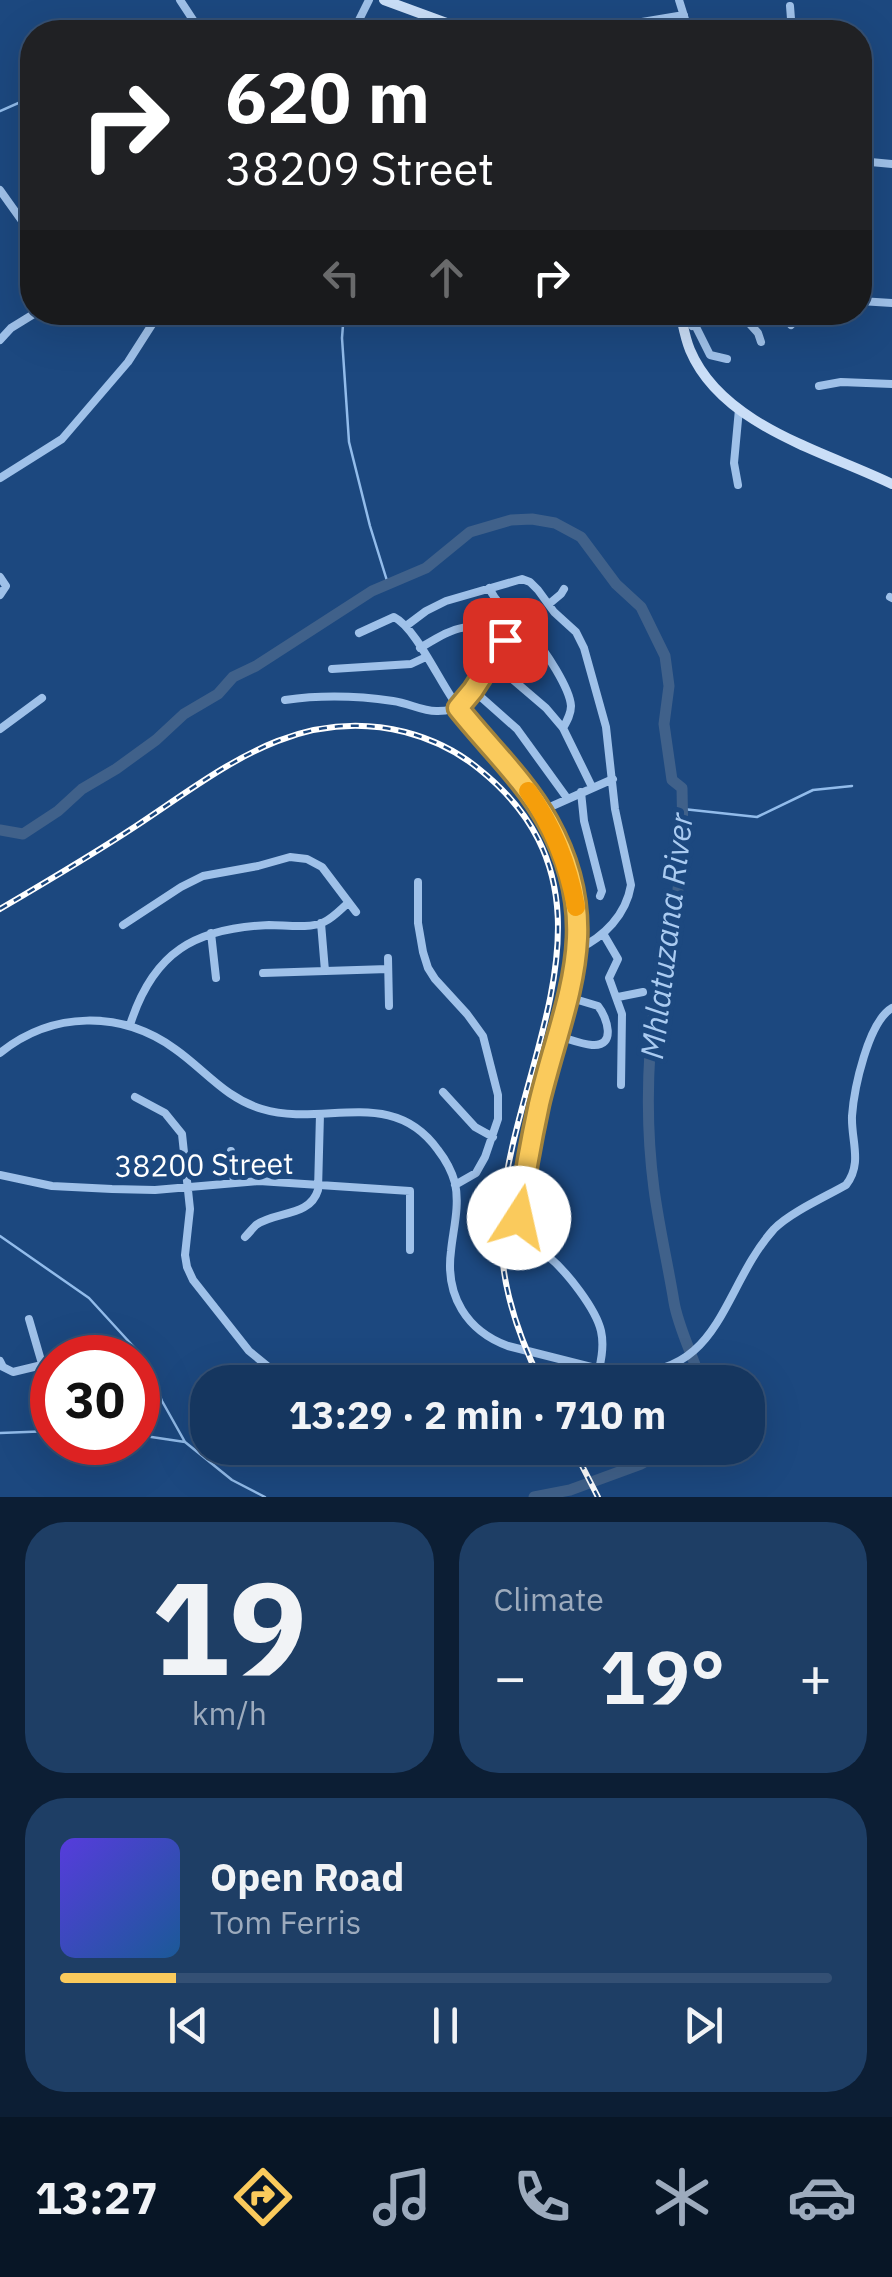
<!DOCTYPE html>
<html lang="en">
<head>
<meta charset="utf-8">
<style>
  body { margin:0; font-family:"IBM Plex Sans",sans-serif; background:#1e3e65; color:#f1f3f6; height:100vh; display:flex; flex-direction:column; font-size:38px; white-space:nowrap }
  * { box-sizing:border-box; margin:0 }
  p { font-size:32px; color:#9dabbd }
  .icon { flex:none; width:55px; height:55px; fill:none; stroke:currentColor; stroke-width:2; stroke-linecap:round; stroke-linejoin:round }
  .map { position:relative; height:1497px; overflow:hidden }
  .details { display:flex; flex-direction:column; gap:25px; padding:25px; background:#0c1e34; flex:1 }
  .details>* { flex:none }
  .top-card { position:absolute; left:20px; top:20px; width:852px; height:305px; border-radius:40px; box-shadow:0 10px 40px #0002,0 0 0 2px #345074; background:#202124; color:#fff; overflow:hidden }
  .speed { position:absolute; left:30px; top:1335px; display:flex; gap:20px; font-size:50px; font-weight:700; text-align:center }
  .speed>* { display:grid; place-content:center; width:130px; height:130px; border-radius:50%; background:#15365f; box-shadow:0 10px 40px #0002,0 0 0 2px #345074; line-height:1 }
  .speed .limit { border:15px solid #d22; background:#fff; color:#111 }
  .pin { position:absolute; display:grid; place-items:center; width:85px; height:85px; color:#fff; margin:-42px; border-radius:20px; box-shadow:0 5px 15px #0006 }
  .me { position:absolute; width:110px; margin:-55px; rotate:10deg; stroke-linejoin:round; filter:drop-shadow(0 0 8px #0008) }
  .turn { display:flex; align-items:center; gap:35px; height:210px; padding:0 40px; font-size:45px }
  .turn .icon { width:130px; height:130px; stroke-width:2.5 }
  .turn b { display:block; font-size:70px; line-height:85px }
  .lanes { display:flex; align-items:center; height:95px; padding:0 40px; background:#0003; justify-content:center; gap:50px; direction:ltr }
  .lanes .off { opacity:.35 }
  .big { font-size:75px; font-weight:800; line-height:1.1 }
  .details .widget { flex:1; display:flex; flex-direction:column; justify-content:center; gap:15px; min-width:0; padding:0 35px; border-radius:40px; background:#1e3e65 }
  .details .dial { align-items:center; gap:0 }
  .dial b { font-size:130px; line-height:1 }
  .song { display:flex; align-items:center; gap:30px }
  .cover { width:120px; height:120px; border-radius:15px; background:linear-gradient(135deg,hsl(250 70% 55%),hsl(210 70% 35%)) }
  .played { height:10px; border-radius:5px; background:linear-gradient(90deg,#faca5c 15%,#345074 15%) }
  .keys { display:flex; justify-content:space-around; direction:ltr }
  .heat { display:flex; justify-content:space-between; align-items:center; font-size:55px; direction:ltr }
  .details .tiles { flex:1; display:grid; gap:25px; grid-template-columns:1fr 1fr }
  .widget:last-child { grid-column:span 2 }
  .trip { position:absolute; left:190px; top:1365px; width:575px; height:100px; border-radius:40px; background:#15365f; box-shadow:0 10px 40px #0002,0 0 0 2px #345074; font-weight:800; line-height:100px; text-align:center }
  .tab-bar { display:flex; height:160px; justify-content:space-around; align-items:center; background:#081626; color:#9dabbd }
  .tab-bar .icon { width:70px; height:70px }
  .tab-bar .selected { color:#faca5c }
  .tab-bar b { font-size:45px; color:#f1f3f6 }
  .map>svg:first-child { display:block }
</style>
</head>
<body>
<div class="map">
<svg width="892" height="1497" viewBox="0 0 892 1497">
  <rect width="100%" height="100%" fill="#1c487f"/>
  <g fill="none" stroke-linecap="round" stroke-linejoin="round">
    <path stroke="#92bceb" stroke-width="2.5" d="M 0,111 L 32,97
      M 344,312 L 342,338 L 349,442 L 370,526 L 388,584
      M 683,809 L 757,817 L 813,790 L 852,786
      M 0,1236 L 89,1298 L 143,1357 L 162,1401 L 185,1442 L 232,1480 L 265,1497
      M 0,1433 L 52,1431
      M 138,1435 L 185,1442"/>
    <path stroke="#40618a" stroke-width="11" d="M 0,830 L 23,834 L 58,811 L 82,789 L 116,769 L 156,740 L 184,714 L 218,694 L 233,677 L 256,666 L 372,591 L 426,568 L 470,532 L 511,520 L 532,519 L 555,523 L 581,537 L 616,584 L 641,607 L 665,656 L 669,686 L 664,724 L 672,780 L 682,788 L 683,840 L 676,909 L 666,932 L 665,993 C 650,1009 652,1030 650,1051 C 647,1097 648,1144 654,1189 C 659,1227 668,1265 674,1302 C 678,1327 694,1358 701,1382
      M 534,1497 L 570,1490 L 641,1464 L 669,1448"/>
    <path stroke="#9fc1e9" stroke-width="8" d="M 180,0 L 201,32
      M 679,0 L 689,32
      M 790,6 L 792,32
      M 353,32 L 369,0
      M 518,32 L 642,22 L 684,15
      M 860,161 L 892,164
      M 0,190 L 32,235
      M 860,301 L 892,303
      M 215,312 L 227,320
      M 739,312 L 758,333 L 761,342
      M 695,325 L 710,355 L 727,359
      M 791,325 L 803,312
      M 692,326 L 711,312
      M 0,340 L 11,328 L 37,312
      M 819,386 L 841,382 L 892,384
      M 0,478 L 62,439 L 128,362 L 160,312
      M 738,485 L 734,463 L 739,409
      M 0,577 L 6,586 L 0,595
      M 489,588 C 499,608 517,620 532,636 C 544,649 570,688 571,706 C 571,714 567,721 563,728
      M 890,597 L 892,598
      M 549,604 L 561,594 L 564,589
      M 406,626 L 426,611 L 446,601 L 522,579 L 530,582 L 538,590 L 554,612 L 576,632 L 584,648 L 606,727 L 615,809 L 631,885 C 626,915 604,937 578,949
      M 359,633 L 394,617 C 418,629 443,691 464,715 C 513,769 559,822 574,895 C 578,915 580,936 577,956 C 567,1016 544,1073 534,1134 C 530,1155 517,1205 520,1224 C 522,1240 538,1247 549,1257 C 567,1272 596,1309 601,1331 C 604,1344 602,1357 599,1369
      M 420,648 C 454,628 469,617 505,640
      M 491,661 L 546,708 L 563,728 L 592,787
      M 332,669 L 411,664 L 426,657
      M 473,690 L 517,729 L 567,798
      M 285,700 C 320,695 359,696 393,701 C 409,703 423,712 438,711 C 446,711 454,710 460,705 C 481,688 501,645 516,622
      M 0,729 L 42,698
      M 581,792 L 584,821 L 602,891 L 600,896
      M 541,811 L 613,779
      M 418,882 L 418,923 L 423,952 L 428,968 L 435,979 L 467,1014 L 483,1036 L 498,1095 L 498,1119 L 485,1157 L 476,1173 L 455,1185
      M 321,923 L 325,971
      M 123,925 L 181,887 L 203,876 L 258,866 L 290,857 L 307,859 L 322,867 L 356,912
      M 211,933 L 216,978
      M 604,935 L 618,959 L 609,978 L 622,1014 L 621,1085
      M 388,958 L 389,1006
      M 263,973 L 388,969
      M 618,997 L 643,992
      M 130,1025 C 153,952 195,928 269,925 C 286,925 309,929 324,922 C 333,918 341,909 348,903
      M 558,1036 C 569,1039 581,1044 592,1045 C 617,1047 607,1017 598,1006 L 568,997
      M 0,1053 C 52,1011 121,1010 175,1049 C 205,1070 225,1098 262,1109 C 323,1128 392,1085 438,1150 C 445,1159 452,1172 455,1183 C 460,1206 453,1230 451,1251 C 445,1296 467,1331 508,1346 L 615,1373 C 723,1380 720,1289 774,1229 C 791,1212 825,1197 846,1185 C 863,1163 851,1141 852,1116 C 854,1089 868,1022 892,1008
      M 443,1092 L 475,1127 L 493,1137
      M 135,1097 L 165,1113 L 182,1134 L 190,1209 L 185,1255 L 187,1267 L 193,1280 L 249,1351 L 287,1382
      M 231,1151 L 234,1183
      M 0,1175 L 52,1186 L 112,1189 L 155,1190 L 259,1181 L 410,1191 L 410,1250
      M 273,1182 L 275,1162
      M 245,1237 C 249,1233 252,1229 256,1225 C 276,1211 310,1217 318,1190 L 320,1114
      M 29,1319 L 47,1381
      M 0,1361 L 3,1367 L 13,1372 L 42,1365"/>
    <path stroke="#cadef7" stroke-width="10" d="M 384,0 L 471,32
      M 680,312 C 683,325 685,338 690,350 C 722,426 824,451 892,484"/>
    <defs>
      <path id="rail" d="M 0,909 C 46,882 92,855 136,826 C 221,770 296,705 405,732 C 432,739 457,751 479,769 C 633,892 517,1055 502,1207 C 496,1270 514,1327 541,1382
        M 573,1448 L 598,1497"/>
    </defs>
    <use href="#rail" stroke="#fff" stroke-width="6"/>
    <use href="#rail" stroke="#1c487f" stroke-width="2.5" stroke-dasharray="8" stroke-linecap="butt"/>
  </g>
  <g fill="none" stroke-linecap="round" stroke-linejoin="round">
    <defs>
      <path id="route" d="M 505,640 L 473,690 L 458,708 C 488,746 524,779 548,822 C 606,927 564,1000 539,1104 C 531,1141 524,1180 519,1218"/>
    </defs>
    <use href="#route" stroke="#a2833c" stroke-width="25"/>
    <use href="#route" stroke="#faca5c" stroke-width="18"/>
    <path stroke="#f59e0b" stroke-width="18" d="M 528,791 C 553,826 568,864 576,907"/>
  </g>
  <g text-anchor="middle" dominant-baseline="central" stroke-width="10" stroke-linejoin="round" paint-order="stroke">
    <g font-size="30" fill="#fff" stroke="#1c487f">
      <text transform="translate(204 1164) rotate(-1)">38200 Street</text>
    </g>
    <g font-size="32" font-style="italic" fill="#aacbf1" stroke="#1c487f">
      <text transform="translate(666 936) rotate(-83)">Mhlatuzana River</text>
    </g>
  </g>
</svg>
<div class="speed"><div class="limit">30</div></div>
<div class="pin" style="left:505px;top:640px;background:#d93025"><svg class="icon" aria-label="arrive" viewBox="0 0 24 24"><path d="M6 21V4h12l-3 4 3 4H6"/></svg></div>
<svg class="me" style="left:519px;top:1218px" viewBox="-20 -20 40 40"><circle r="19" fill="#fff"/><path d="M0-13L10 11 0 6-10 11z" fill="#faca5c"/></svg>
<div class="trip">13:29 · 2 min · 710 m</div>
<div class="top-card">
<div class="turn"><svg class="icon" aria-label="right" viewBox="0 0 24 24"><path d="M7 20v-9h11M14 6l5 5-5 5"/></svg><div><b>620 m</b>38209 Street</div></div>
<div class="lanes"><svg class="icon off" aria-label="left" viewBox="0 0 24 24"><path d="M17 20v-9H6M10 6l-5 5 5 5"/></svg><svg class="icon off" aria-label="ahead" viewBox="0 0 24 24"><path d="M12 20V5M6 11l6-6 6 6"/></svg><svg class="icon" aria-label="right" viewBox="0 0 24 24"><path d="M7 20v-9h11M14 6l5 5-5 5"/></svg></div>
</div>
</div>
<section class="details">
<div class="tiles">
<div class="widget dial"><b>19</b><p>km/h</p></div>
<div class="widget"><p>Climate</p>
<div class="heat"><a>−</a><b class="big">19°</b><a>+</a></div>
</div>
<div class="widget">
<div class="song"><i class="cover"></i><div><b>Open Road</b><p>Tom Ferris</p></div></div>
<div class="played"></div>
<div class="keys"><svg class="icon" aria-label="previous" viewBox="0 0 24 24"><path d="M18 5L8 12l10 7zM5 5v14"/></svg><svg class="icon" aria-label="pause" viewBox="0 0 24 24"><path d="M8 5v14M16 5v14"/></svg><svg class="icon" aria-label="next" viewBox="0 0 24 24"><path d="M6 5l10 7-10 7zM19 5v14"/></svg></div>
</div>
</div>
</section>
<nav class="tab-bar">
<b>13:27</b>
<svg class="icon selected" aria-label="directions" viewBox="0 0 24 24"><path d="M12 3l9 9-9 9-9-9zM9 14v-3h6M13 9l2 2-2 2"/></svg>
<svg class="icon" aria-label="music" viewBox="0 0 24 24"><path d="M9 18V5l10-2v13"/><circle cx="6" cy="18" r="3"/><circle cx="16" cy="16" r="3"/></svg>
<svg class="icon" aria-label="phone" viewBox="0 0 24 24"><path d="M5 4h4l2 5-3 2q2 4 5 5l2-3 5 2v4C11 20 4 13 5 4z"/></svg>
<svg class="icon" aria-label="climate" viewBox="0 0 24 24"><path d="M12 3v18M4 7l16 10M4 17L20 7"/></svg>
<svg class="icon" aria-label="car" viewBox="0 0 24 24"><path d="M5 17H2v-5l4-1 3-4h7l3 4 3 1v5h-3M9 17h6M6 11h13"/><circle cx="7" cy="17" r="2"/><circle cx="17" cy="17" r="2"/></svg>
</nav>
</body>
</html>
